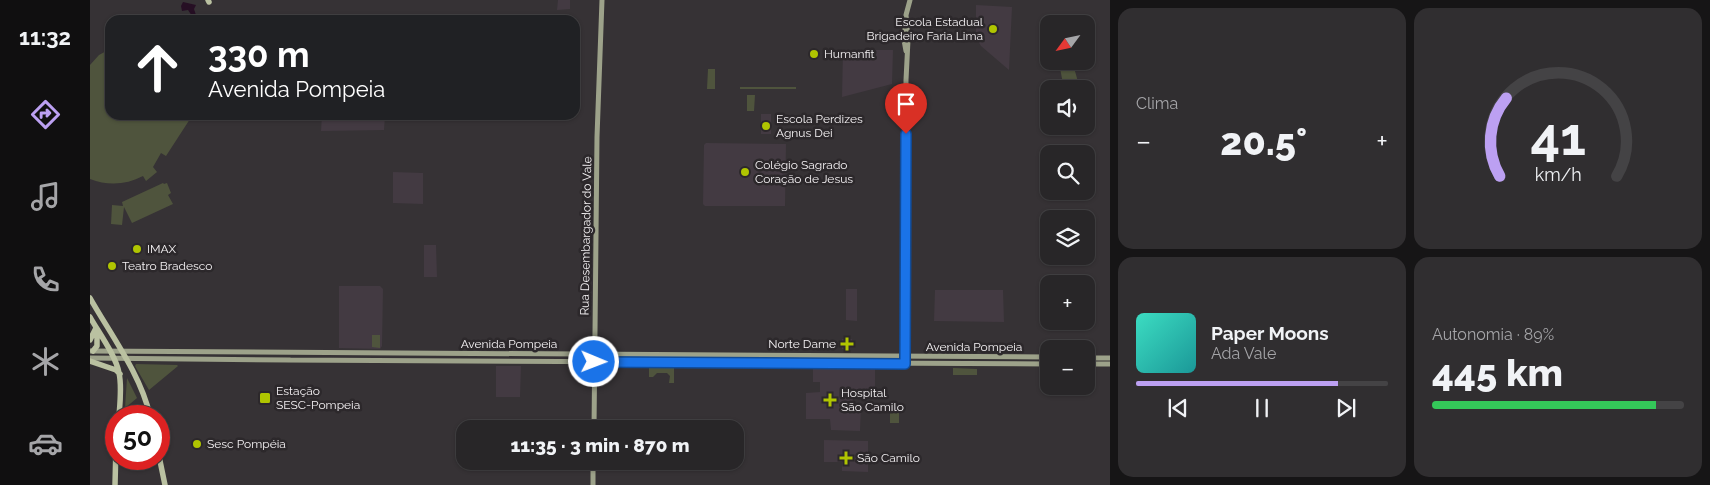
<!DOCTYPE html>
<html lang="pt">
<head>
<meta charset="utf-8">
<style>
  body { margin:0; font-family:Raleway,sans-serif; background:#302e30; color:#f1f3f6; height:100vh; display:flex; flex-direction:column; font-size:19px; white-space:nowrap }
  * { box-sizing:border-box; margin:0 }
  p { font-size:16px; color:#a5a5a8 }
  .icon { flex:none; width:28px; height:28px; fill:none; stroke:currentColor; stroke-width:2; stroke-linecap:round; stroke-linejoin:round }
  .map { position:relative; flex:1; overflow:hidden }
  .drawer { display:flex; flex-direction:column; gap:8px; padding:8px; background:#161516; width:600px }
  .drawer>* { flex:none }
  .top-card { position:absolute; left:15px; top:15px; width:475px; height:105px; border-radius:15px; box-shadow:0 1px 4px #0004,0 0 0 1px #444345; background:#202124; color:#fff; overflow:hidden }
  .needle { width:32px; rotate:237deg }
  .controls { position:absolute; left:950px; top:15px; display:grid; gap:10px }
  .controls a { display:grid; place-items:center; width:55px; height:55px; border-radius:10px; background:#282628; box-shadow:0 1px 4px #0004,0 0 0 1px #444345; font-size:25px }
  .speed { position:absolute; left:15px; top:405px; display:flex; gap:10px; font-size:25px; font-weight:700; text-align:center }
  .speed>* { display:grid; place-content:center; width:65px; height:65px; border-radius:50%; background:#282628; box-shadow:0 1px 4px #0004,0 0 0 1px #444345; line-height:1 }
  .speed .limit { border:8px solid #d22; background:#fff; color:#111 }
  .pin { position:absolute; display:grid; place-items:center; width:42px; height:42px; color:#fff; margin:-51px -21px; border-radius:50% 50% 50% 0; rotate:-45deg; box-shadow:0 0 5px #0007 }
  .pin .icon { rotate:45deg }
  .me { position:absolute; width:55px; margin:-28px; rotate:91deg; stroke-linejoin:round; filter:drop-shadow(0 0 4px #0008) }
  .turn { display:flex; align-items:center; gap:18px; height:105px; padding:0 20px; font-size:22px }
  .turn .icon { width:65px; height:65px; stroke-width:2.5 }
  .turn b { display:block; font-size:35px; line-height:42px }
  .big { font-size:38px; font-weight:800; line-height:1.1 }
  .drawer .tile { flex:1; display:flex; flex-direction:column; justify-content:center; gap:8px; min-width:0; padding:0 18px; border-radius:15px; background:#302e30 }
  .drawer .dial { align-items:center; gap:0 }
  .dial svg { height:130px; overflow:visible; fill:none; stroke:#444345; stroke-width:7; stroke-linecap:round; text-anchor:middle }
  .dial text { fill:#f1f3f6; stroke:none }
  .song { display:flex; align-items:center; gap:15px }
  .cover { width:60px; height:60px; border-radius:8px; background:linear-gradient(135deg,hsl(170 70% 55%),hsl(180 70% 35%)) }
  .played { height:5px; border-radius:2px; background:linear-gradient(90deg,#bca0f2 80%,#444345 80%) }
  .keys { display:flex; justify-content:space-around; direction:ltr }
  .heat { display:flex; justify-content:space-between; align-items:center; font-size:28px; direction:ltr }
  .charge { height:8px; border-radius:4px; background:linear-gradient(90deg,#34c759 89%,#444345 0) }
  .drawer .tiles { flex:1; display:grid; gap:8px; grid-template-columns:repeat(2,1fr) }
  .trip { position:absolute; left:366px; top:420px; width:288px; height:50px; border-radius:15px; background:#282628; box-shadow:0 1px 4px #0004,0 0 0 1px #444345; font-weight:800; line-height:50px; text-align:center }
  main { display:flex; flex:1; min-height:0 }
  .dock { display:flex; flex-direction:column; width:90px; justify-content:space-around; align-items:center; background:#100f10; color:#a5a5a8 }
  .dock .icon { width:35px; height:35px }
  .dock .selected { color:#bca0f2 }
  .dock b { font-size:22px; color:#f1f3f6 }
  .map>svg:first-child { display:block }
</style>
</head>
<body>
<main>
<nav class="dock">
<b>11:32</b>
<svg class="icon selected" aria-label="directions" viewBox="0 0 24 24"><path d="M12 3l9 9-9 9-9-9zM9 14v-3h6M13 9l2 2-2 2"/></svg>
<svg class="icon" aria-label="music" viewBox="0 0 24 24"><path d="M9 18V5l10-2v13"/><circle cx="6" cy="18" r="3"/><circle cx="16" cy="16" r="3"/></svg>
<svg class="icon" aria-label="phone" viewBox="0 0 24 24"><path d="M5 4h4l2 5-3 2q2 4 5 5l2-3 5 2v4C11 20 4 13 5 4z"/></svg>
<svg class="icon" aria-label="climate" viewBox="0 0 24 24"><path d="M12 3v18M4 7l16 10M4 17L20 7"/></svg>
<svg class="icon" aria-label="car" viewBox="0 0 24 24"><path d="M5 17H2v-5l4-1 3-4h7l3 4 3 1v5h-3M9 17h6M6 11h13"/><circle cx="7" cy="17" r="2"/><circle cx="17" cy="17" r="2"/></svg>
</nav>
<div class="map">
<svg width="1020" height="485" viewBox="0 0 1020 485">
  <rect width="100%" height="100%" fill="#363235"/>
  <path fill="#433a42" d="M 468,0 L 480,0 L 480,9 L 467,10 Z
    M 886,5 L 922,7 L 919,70 L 891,46 L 886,38 Z
    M 753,50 L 803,50 L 802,84 L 752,97 Z
    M 671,114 L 681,114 L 681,134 L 671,134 Z
    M 232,115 L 295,115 L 294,130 L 231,131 Z
    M 616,143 L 696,144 L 695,206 L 615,206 L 613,204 L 614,145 Z
    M 303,172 L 333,173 L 333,204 L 303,203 Z
    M 334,245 L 346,245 L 347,277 L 334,277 Z
    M 249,286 L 290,286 L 293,289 L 292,346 L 290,349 L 249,348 Z
    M 756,289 L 767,289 L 767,321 L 756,320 Z
    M 845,290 L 913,290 L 914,322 L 844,321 Z
    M 752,339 L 762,339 L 761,350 L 752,349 Z
    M 406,366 L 431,366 L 430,397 L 406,397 Z
    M 723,368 L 785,368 L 785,396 L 763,396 L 763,405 L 771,405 L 770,431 L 741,430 L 740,419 L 716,419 L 716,393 L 730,392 L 730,382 L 723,382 Z
    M 734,440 L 778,441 L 778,472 L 752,471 L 752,462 L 734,462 Z"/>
  <path fill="#4f543d" d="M 20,49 L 20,115 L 97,115 L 97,117 L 100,119 L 76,156 L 71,153 L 63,167 L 67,172 L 56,181 L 53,176 C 36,185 18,186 0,179 L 0,65 L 9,55 Z
    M 980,61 L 982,61 L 983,64 L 990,89 L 974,89 L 970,68 L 980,67 Z
    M 618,69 L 625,69 L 625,89 L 617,89 Z
    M 650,87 L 706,87 L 706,89 L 650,89 Z
    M 657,95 L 665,95 L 664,111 L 657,111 Z
    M 73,183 L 74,184 L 77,183 L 81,193 L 78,195 L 83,204 L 42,223 L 34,207 L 32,225 L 21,224 L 22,205 L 33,206 L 32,202 Z
    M 282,335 L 290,335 L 290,348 L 282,347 Z
    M 46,364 L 87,365 L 88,366 L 59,390 L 45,366 Z
    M 559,367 L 584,367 L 584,383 L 579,383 L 580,376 L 577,373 L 567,373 L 563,377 L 559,377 Z
    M 863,368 L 887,369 L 887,375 L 863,375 Z
    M 37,378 L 47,398 L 35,408 Z
    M 800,407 L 809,408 L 809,423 L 800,423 Z"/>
  <path fill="#260f24" d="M 93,2 L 106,5 L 104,9 L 106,15 L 102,16 L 98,10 L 92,11 L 91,6 Z"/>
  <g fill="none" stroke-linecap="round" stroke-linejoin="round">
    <path stroke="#9da28a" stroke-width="5" d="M 815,28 L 814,40 L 816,51
      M 0,351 L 959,357
      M 0,358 L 199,360
      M 815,358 L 816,80 L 818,40 L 816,15 L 820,0
      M 996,358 L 1020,358
      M 200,360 L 196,360 L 959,364
      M 996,364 L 1020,364
      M 504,429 L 507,137 L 512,0
      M 503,485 L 503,461"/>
    <path stroke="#bac1a1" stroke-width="5.5" d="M 118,0 L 119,2
      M 0,298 C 21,335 51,375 60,416
      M 0,317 C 9,333 26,356 29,373 C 32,386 30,403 29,416
      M 0,340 L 6,328
      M 3,351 L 7,346 L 7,330
      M 0,361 L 26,370 L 30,374
      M 69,456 L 75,485
      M 25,485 L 26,445"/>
  </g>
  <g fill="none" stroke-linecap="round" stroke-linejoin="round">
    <defs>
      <path id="route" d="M 504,362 L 815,364 L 816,134"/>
    </defs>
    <use href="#route" stroke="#114b97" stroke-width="12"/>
    <use href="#route" stroke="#1a73e8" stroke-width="9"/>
  </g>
  <g fill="#b0c501" stroke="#2c282b" stroke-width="2">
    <circle cx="903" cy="29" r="5"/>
    <circle cx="724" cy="54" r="5"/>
    <circle cx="676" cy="126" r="5"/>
    <circle cx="655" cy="172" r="5"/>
    <circle cx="47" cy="249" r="5"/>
    <circle cx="22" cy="266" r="5"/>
    <path d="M754.5 336.5h5v5h5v5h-5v5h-5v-5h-5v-5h5z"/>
    <rect x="169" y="392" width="12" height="12" rx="2.5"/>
    <path d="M737.5 392.5h5v5h5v5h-5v5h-5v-5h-5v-5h5z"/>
    <circle cx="107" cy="444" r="5"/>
    <path d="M753.5 450.5h5v5h5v5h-5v5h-5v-5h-5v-5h5z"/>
  </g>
  <g text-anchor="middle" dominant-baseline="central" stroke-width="5" stroke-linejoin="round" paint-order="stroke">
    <g font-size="12" fill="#f5f2f4" stroke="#2c282b" text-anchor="start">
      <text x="893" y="22" text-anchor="end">Escola Estadual<tspan x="893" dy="14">Brigadeiro Faria Lima</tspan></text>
      <text x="734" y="54">Humanfit</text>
      <text x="686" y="119">Escola Perdizes<tspan x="686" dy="14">Agnus Dei</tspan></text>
      <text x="665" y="165">Colégio Sagrado<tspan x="665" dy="14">Coração de Jesus</tspan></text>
      <text x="57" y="249">IMAX</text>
      <text x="32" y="266">Teatro Bradesco</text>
      <text x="746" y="344" text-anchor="end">Norte Dame</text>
      <text x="186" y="391">Estação<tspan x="186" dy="14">SESC-Pompeia</tspan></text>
      <text x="751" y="393">Hospital<tspan x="751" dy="14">São Camilo</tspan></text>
      <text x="117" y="444">Sesc Pompéia</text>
      <text x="767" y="458">São Camilo</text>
    </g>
    <g font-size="12" fill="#f5f2f4" stroke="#2c282b">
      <text transform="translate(496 236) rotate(-89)">Rua Desembargador do Vale</text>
      <text x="419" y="344">Avenida Pompeia</text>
      <text x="884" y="347">Avenida Pompeia</text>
    </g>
  </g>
</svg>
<div class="controls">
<a><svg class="needle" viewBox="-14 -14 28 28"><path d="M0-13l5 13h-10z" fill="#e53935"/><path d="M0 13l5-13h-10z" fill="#a5a5a8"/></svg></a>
<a><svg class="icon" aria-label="sound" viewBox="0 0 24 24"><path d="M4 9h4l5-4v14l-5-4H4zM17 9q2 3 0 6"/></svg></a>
<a><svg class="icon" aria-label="search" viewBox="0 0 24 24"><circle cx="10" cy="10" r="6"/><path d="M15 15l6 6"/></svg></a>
<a><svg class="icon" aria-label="layers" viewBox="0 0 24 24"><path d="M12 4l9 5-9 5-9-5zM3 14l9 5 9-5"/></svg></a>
<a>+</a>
<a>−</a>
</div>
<div class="speed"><div class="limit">50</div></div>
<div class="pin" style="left:816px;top:134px;background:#d93025"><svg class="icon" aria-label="arrive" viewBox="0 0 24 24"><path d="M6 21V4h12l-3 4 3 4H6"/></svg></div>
<svg class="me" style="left:504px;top:362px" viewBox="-20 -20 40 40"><circle r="17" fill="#1a73e8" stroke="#fff" stroke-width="3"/><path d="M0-11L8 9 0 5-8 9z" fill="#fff"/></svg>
<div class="trip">11:35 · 3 min · 870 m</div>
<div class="top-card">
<div class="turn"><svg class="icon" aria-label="ahead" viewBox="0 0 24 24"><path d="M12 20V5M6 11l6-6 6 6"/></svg><div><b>330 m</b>Avenida Pompeia</div></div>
</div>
</div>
<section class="drawer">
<div class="tiles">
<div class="tile"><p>Clima</p>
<div class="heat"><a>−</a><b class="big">20.5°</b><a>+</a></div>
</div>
<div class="tile dial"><svg viewBox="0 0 100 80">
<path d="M14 69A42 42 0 1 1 86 69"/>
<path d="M14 69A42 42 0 0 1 18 21" stroke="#bca0f2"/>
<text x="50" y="56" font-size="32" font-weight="700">41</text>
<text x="50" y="72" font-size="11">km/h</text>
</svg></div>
<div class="tile">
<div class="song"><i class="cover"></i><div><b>Paper Moons</b><p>Ada Vale</p></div></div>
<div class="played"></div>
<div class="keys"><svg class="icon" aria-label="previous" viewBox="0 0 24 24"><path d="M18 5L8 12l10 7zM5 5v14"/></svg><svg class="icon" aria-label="pause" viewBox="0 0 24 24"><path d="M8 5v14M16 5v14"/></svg><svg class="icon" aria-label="next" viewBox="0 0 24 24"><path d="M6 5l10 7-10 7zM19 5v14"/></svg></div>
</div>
<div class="tile"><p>Autonomia · 89%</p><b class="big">445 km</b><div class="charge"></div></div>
</div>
</section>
</main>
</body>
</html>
